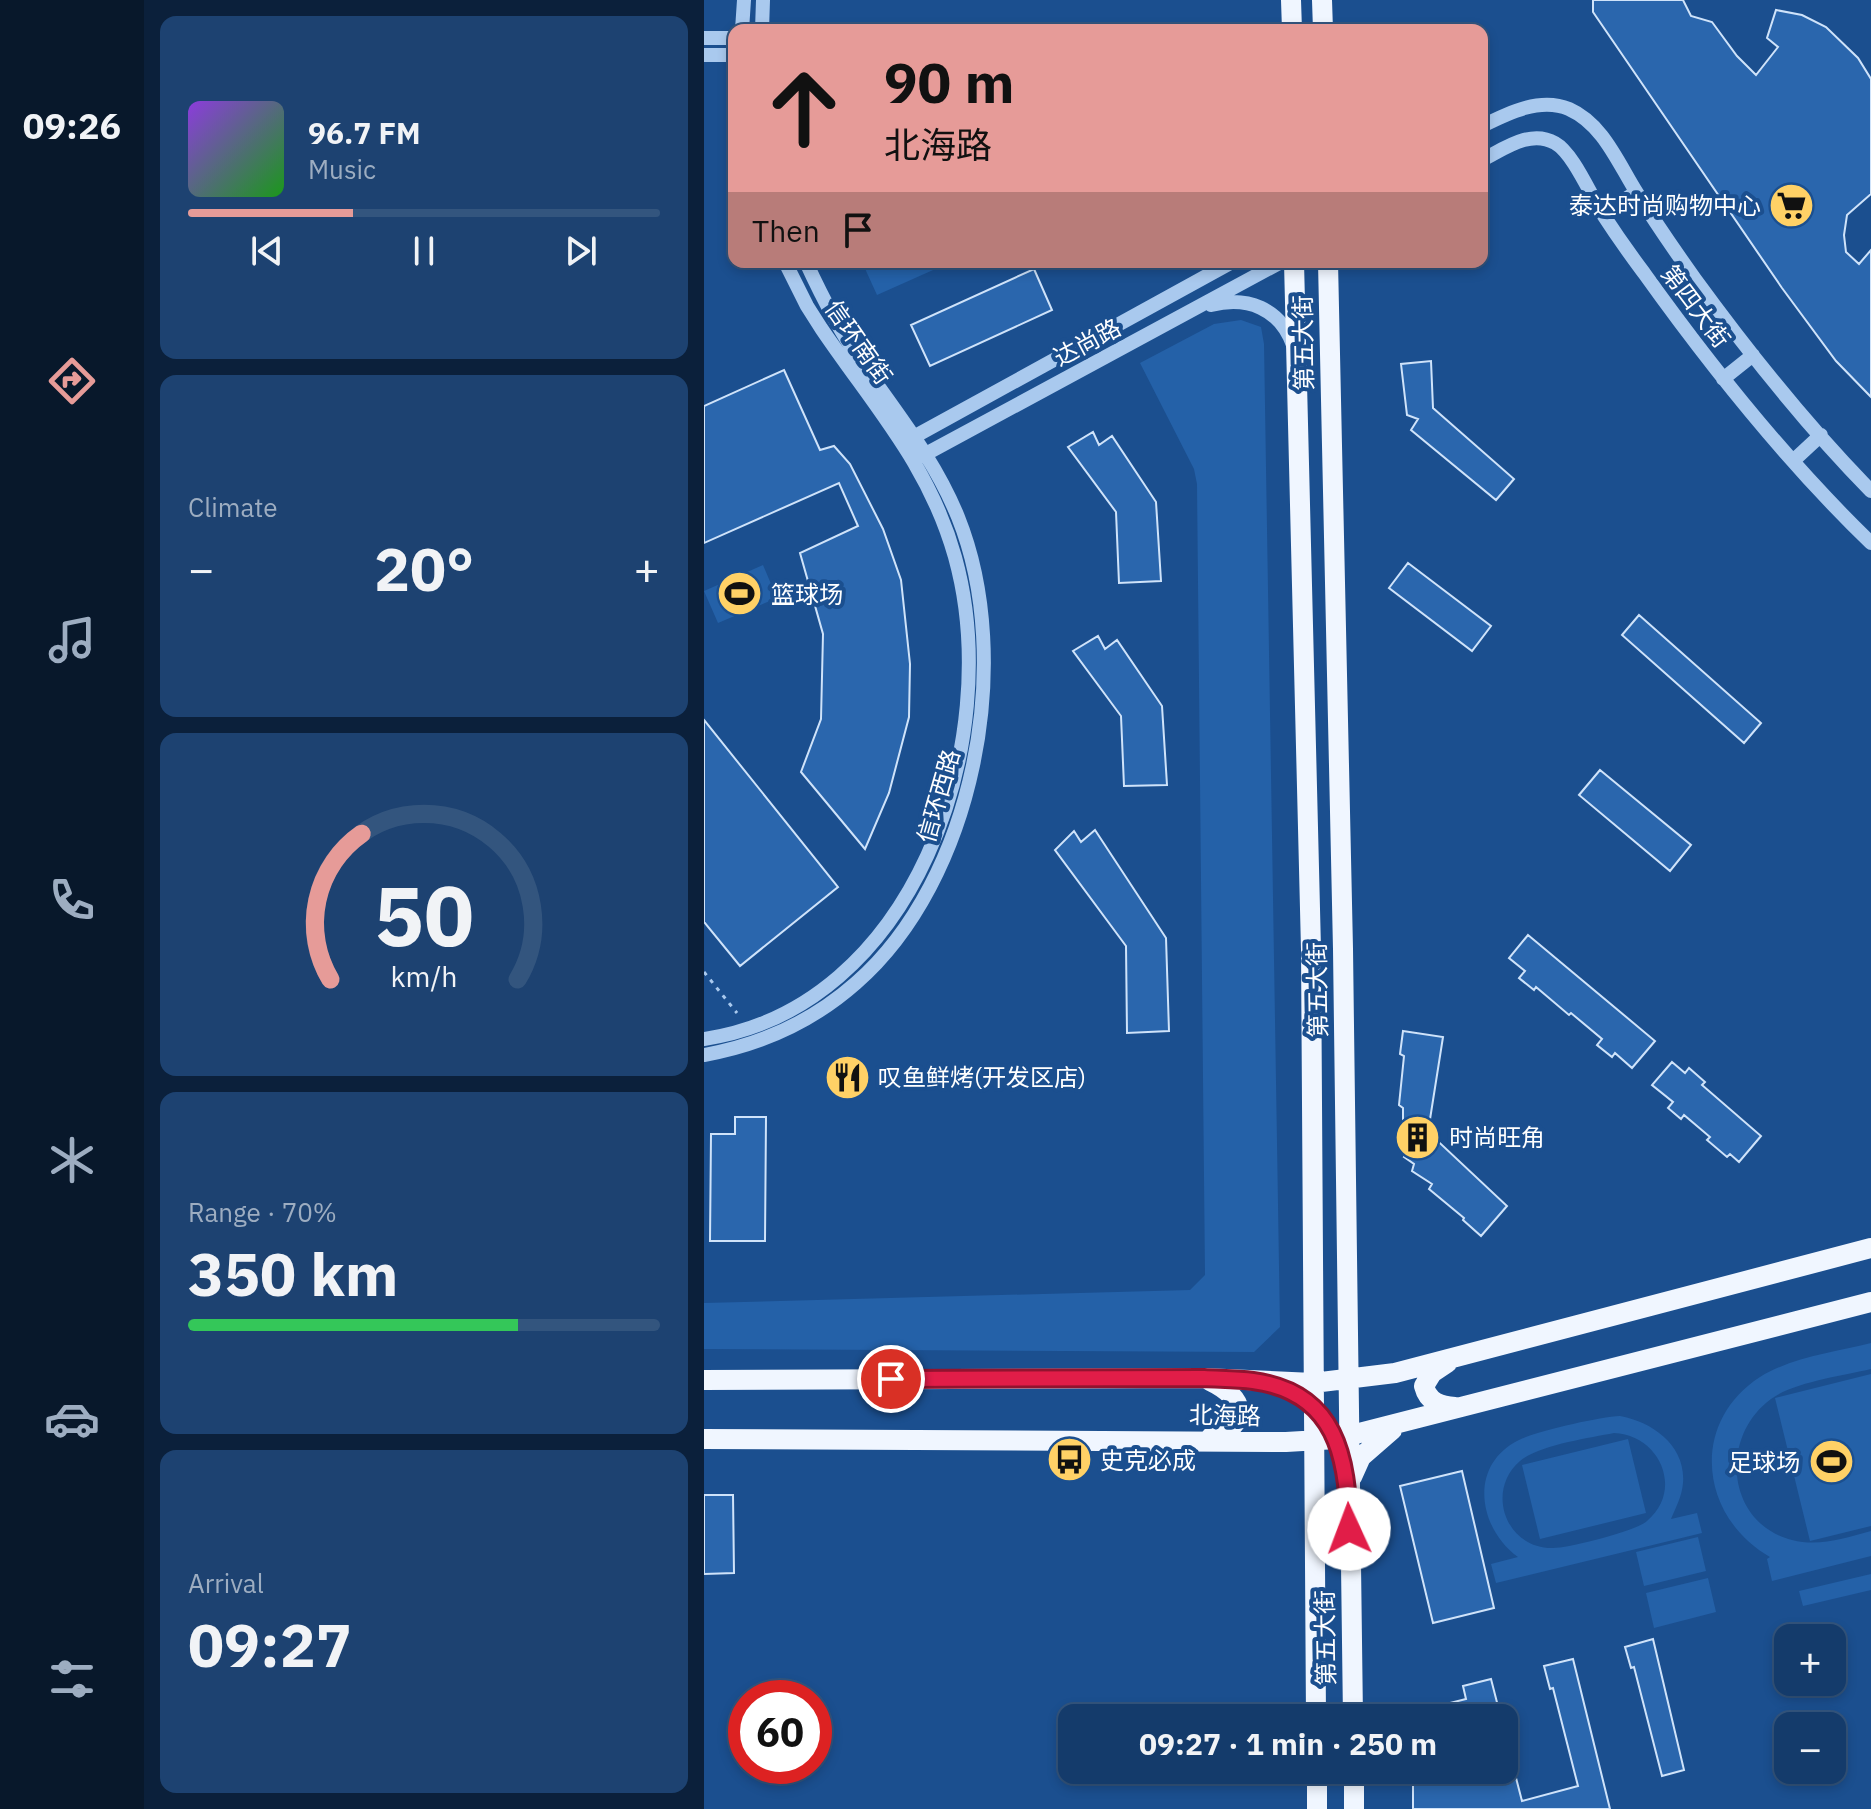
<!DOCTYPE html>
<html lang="en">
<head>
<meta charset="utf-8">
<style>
  body { margin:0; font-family:"IBM Plex Sans","Noto Sans SC",sans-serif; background:#1d4271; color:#f1f3f6; height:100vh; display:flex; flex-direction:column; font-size:30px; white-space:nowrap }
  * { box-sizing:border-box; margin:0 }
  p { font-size:26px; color:#9dadc1 }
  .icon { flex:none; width:44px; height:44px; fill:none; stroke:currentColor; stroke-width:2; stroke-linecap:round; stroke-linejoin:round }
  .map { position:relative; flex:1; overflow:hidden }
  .sheet { display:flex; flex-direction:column; gap:16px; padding:16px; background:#0b203b; width:560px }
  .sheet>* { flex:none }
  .guide { position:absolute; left:24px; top:24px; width:760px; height:244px; border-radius:16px; box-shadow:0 4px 12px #0003,0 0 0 2px #33557e; background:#e69b98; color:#111; overflow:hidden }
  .controls { position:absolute; left:1070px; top:1624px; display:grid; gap:16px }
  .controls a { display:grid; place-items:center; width:72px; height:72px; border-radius:16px; background:#143b6b; box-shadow:0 4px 12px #0003,0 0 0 2px #33557e; font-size:40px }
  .speed { position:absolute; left:24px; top:1680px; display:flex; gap:16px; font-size:40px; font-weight:700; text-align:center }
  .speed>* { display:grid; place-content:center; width:104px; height:104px; border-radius:50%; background:#143b6b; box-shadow:0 4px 12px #0003,0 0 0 2px #33557e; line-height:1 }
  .speed .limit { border:12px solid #d22; background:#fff; color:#111 }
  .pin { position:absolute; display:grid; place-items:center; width:68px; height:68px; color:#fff; margin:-34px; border:4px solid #fff; border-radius:50%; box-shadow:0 2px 8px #0007 }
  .me { position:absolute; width:88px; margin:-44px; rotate:358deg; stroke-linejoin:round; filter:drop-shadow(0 0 6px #0008) }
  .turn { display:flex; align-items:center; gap:28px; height:168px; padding:0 24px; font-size:36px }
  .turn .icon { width:104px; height:104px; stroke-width:2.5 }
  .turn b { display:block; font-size:56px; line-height:68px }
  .then { display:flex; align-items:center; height:76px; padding:0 24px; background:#0003; gap:16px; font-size:30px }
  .big { font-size:60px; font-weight:800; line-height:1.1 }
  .sheet .tile { flex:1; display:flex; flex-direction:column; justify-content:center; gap:12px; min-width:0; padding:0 28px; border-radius:16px; background:#1d4271 }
  .sheet .dial { align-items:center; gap:0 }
  .dial svg { height:208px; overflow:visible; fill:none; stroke:#33557e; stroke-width:7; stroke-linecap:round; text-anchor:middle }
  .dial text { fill:#f1f3f6; stroke:none }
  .song { display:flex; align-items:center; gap:24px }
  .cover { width:96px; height:96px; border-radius:12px; background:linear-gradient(135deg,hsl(270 70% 55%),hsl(120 70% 35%)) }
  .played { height:8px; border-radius:4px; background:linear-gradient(90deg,#e69b98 35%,#33557e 35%) }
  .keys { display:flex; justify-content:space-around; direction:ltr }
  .heat { display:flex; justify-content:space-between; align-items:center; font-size:44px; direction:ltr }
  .charge { height:12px; border-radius:6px; background:linear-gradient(90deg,#34c759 70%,#33557e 0) }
  .trip { position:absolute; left:354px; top:1704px; width:460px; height:80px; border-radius:16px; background:#143b6b; box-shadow:0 4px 12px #0003,0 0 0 2px #33557e; font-weight:800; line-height:80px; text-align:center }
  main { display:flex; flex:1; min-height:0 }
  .dock { display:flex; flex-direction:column; width:144px; justify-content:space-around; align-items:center; background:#08182b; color:#9dadc1 }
  .dock .icon { width:56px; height:56px }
  .dock .on { color:#e69b98 }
  .dock b { font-size:36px; color:#f1f3f6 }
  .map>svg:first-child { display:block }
</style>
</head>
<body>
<main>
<nav class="dock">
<b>09:26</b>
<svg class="icon on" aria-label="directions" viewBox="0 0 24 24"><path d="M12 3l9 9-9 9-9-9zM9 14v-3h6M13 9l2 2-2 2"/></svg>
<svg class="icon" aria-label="music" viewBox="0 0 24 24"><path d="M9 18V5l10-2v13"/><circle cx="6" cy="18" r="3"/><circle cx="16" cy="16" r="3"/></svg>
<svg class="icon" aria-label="phone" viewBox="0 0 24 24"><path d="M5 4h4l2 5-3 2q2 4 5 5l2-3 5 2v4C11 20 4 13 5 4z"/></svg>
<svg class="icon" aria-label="climate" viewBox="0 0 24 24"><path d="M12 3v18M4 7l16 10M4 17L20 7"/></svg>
<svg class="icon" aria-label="car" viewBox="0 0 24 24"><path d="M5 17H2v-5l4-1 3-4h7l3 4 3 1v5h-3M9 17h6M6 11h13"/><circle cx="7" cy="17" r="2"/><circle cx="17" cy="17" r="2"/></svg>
<svg class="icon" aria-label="filters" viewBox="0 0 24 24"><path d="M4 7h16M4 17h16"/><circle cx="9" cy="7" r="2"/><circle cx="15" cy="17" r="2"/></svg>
</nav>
<section class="sheet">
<div class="tile">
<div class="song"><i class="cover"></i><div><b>96.7 FM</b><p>Music</p></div></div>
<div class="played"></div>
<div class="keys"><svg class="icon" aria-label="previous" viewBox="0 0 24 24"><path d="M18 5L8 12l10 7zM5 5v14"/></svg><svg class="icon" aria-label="pause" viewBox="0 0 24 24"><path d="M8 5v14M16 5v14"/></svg><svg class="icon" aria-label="next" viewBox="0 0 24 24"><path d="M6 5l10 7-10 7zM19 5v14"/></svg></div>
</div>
<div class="tile"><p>Climate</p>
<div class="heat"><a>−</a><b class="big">20°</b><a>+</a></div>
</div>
<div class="tile dial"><svg viewBox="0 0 100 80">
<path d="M14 69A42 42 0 1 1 86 69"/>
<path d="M14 69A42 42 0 0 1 26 13" stroke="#e69b98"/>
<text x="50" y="56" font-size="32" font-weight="700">50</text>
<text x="50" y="72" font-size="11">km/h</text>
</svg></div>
<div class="tile"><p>Range · 70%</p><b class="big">350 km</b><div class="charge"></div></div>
<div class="tile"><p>Arrival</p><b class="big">09:27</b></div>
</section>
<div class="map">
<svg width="1167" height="1809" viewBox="0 0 1167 1809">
  <rect width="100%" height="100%" fill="#1b4f8f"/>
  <path fill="#2461a8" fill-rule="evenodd" d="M 158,262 L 247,262 L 173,295 Z
    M 537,320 L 557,327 L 560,344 L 576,1327 L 550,1352 L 0,1349 L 0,1303 L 486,1290 L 501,1275 L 493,484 L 490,469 L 436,363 L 510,324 Z
    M 59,565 L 73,598 L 14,623 L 0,591 Z
    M 1167,1343 L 1167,1369 C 1138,1376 1090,1382 1067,1399 C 1015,1437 1022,1523 1088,1540 C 1115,1547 1141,1538 1167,1531 L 1167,1556 L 1068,1581 L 1063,1559 L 1066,1557 C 996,1517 985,1423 1056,1377 C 1088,1357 1131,1352 1167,1343 Z
    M 1167,1374 L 1167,1526 L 1106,1541 L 1071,1398 Z
    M 916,1416 C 949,1422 982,1446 979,1483 C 978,1496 972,1507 967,1519 L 993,1513 L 998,1533 L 792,1583 L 787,1564 L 814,1557 C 774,1528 764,1465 815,1440 C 833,1431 895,1417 916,1416 ZM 910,1433 C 956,1435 980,1490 943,1521 C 932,1531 865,1548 849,1548 C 802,1549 781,1491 816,1461 C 835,1445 885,1438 910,1433 Z
    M 924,1439 L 942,1513 L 836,1539 L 818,1465 Z
    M 994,1537 L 1002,1571 L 940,1586 L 932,1552 Z
    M 1167,1574 L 1167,1590 L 1099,1606 L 1095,1591 Z
    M 1004,1578 L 1012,1612 L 950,1628 L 942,1593 Z"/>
  <path fill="#2a66ad" stroke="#cfe3fa" stroke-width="2" d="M 889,0 L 979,0 L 987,16 L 1008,22 L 1033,56 L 1052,75 L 1074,47 L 1063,38 L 1072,10 L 1098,15 L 1122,27 L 1154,58 L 1167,79 L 1167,194 L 1143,215 L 1140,235 L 1142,252 L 1155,264 L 1167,250 L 1167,397 L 1132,361 L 1078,288 L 889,12 Z
    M 330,269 L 348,310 L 226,366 L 207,325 Z
    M 727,361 L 729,408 L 810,479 L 792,500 L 707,430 L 714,419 L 703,415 L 697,364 Z
    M 80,370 L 116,450 L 130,446 L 146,464 L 179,529 L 197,580 L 206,664 L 205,717 L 185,793 L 161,849 L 97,772 L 117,719 L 119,634 L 96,553 L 154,526 L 135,483 L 0,543 L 0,406 Z
    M 389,432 L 395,445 L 408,436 L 452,502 L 457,581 L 415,583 L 412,512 L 364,447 Z
    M 704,563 L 787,626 L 768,651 L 685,588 Z
    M 935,615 L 1057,723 L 1040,743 L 918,635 Z
    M 394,636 L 401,649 L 413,640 L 458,706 L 463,785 L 420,786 L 417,716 L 369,651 Z
    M 0,720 L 134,887 L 36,966 L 0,922 Z
    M 896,770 L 987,845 L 966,871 L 875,795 Z
    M 391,830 L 462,938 L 465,1031 L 423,1033 L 422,946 L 351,850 L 370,831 L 377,842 Z
    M 824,935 L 951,1041 L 928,1068 L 911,1053 L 908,1057 L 893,1045 L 898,1039 L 867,1013 L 865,1015 L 832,987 L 830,990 L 815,978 L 821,971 L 805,958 Z
    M 699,1031 L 739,1037 L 724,1132 L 803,1206 L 777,1236 L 759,1220 L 760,1218 L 725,1189 L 728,1184 L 708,1171 L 710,1164 L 700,1157 L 706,1148 L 699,1142 L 699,1108 L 695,1105 L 700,1056 L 696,1054 Z
    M 968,1062 L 981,1073 L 985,1068 L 1001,1082 L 998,1085 L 1057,1136 L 1035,1162 L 1026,1154 L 1023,1157 L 1003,1140 L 1006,1137 L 980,1115 L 977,1119 L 964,1108 L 969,1102 L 948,1085 Z
    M 31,1117 L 62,1117 L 61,1241 L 6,1241 L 7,1134 L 31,1134 Z
    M 758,1471 L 790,1608 L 729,1623 L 696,1486 Z
    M 0,1495 L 29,1495 L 30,1573 L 0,1574 Z
    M 949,1639 L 980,1770 L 958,1776 L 930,1667 L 927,1668 L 921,1647 Z
    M 869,1659 L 906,1809 L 709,1809 L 709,1770 L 800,1770 L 800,1748 L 804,1747 L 818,1801 L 874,1786 L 849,1688 L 846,1689 L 840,1666 Z
    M 787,1679 L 797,1718 L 702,1718 L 702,1714 L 762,1699 L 759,1686 Z"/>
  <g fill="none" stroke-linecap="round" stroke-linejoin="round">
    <path stroke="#a9c9ee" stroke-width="3" stroke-dasharray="4 6" stroke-linecap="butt" d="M 0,972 L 33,1013"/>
    <path stroke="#a9c9ee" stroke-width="14" d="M 38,30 L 40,0
      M 58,30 L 59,0
      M 0,38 L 30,38
      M 0,55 L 30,55
      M 778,126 C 804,113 836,97 865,109 C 899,124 914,163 933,193 C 951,222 971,251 991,279 C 1045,353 1103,426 1167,491
      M 778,160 C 800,149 826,129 851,143 C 869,153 886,194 898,213 C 911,233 925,253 940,273 C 1008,368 1082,461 1167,543
      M 899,214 L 932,192
      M 507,305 C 543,296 576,308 589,345
      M 1019,379 L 1049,355
      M 206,439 L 528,262
      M 218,456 L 577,262
      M 1089,461 L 1117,435
      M 0,1039 C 210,1008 302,741 251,557 C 225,464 169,405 117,328 L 103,306 L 81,262
      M 0,1055 C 56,1045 109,1021 152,983 C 270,880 312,661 254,517 C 230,458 193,414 158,363 C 136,332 118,297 102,262"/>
    <path stroke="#f0f6ff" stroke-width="20" d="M 587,0 L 588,30
      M 618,0 L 619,30
      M 590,262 L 607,949 L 612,1718
      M 624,262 L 639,949 L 649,1718
      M 743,1363 L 728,1373 L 720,1386 C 724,1402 736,1406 751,1407
      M 0,1380 L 500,1378 L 609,1383 L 691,1373 L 1167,1248
      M 506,1381 C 540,1397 549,1424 507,1437
      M 0,1439 L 582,1442 L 632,1439 L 1167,1302
      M 648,1477 L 657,1457 L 688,1430
      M 613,1770 L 613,1809
      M 650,1770 L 650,1809"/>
  </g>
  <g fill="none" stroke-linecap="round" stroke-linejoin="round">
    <defs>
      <path id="route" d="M 187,1379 L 500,1378 C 516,1379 533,1379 549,1381 C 632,1392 644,1457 645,1529"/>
    </defs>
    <use href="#route" stroke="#92132f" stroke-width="20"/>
    <use href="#route" stroke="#e11d48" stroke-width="14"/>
  </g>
  <defs>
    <symbol id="supermarket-disc" viewBox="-11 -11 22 22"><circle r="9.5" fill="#ffd166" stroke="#1b4f8f"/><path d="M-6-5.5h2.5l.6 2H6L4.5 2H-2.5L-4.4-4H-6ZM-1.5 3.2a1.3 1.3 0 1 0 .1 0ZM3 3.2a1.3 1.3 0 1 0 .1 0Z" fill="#111"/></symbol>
    <symbol id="stadium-disc" viewBox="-11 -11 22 22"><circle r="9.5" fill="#ffd166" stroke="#1b4f8f"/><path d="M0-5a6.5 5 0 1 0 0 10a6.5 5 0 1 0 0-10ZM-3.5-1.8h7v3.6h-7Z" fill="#111"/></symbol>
    <symbol id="restaurant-disc" viewBox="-11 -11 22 22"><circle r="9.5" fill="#ffd166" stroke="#1b4f8f"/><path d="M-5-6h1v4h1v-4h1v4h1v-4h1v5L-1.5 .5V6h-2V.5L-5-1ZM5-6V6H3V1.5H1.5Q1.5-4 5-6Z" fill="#111"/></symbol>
    <symbol id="building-disc" viewBox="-11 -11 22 22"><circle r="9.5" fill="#ffd166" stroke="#1b4f8f"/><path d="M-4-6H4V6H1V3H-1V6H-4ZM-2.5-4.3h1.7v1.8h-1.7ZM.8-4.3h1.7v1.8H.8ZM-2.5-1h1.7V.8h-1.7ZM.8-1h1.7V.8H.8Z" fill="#111"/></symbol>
    <symbol id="bus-disc" viewBox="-11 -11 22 22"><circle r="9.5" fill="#ffd166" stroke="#1b4f8f"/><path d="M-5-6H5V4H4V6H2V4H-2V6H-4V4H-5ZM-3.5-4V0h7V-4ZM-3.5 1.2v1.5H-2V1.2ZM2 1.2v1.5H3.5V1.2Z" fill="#111"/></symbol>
  </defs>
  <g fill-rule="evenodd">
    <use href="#supermarket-disc" x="1062" y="180" width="51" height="51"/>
    <use href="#stadium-disc" x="10" y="568" width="51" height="51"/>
    <use href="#restaurant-disc" x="118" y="1052" width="51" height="51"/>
    <use href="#building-disc" x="688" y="1112" width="51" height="51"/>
    <use href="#bus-disc" x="340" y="1434" width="51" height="51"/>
    <use href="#stadium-disc" x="1102" y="1436" width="51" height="51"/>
  </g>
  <g text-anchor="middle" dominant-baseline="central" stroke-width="8" stroke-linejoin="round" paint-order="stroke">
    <g font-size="24" fill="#fff" stroke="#1b4f8f" text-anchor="start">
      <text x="1057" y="205" text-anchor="end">泰达时尚购物中心</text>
      <text x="67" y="594">篮球场</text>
      <text x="174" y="1077">叹鱼鲜烤(开发区店)</text>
      <text x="745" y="1137">时尚旺角</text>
      <text x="396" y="1460">史克必成</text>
      <text x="1096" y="1462" text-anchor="end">足球场</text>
    </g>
    <g font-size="24" fill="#fff" stroke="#1b4f8f">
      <text transform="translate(992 306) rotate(53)">第四大街</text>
      <text transform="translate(155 342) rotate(55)">信环南街</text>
      <text transform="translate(383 342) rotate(-28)">达尚路</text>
      <text transform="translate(599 343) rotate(-91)">第五大街</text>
      <text transform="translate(234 796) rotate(-74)">信环西路</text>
      <text transform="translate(613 990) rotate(-91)">第五大街</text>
      <text transform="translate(521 1415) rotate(1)">北海路</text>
      <text transform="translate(621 1638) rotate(-91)">第五大街</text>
    </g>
  </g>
</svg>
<div class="controls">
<a>+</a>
<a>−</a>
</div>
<div class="speed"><div class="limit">60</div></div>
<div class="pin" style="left:187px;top:1379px;background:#d93025"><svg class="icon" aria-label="arrive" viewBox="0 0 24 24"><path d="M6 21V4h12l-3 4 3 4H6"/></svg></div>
<svg class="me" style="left:645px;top:1529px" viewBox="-20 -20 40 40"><circle r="19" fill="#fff"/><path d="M0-13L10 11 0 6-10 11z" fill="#e11d48"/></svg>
<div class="trip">09:27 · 1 min · 250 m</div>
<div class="guide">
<div class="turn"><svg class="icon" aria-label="ahead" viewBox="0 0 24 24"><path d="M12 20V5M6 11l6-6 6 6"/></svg><div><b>90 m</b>北海路</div></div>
<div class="then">Then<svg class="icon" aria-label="arrive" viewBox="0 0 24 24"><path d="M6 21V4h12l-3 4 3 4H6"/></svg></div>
</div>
</div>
</main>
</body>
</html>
